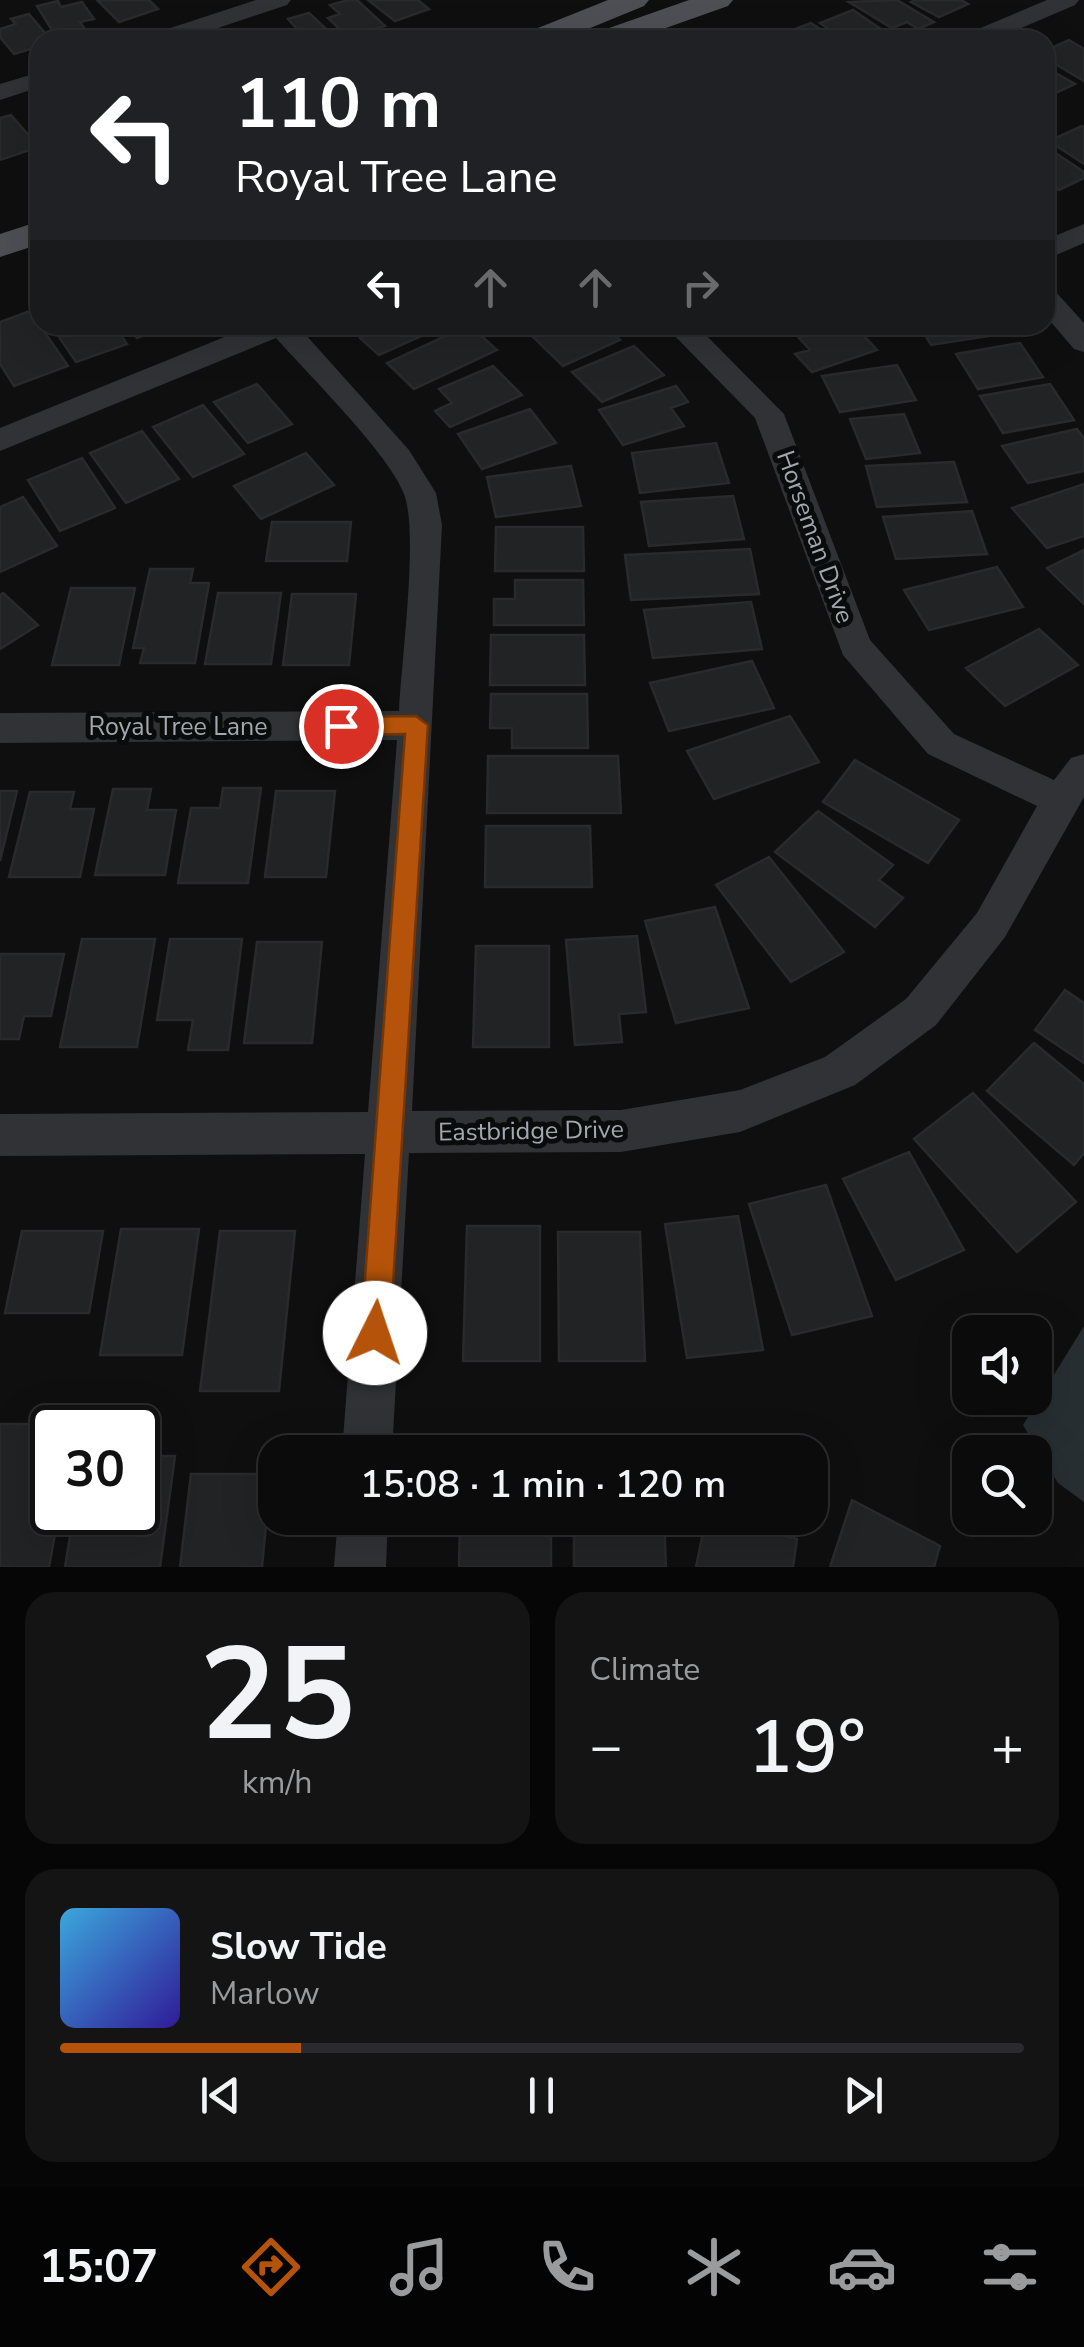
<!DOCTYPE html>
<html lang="en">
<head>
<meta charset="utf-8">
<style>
  body { margin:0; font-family:"Nunito Sans",sans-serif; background:#141415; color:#f1f3f6; height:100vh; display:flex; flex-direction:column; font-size:38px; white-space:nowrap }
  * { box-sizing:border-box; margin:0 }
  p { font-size:32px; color:#9a9b9d }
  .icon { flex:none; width:55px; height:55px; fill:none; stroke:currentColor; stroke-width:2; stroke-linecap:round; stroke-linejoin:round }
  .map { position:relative; height:1567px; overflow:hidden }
  .side { display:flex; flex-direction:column; gap:25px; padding:25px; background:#060607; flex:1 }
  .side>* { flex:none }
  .hud { position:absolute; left:30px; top:30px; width:1025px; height:305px; border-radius:30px; box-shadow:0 10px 40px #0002,0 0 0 2px #2b2b2d; background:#202124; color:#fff; overflow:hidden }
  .tools { position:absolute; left:952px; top:1315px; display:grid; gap:20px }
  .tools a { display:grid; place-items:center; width:100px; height:100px; border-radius:20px; background:#0b0b0c; box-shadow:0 10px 40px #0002,0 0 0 2px #2b2b2d; font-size:50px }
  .speed { position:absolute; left:30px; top:1405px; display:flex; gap:20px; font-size:50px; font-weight:700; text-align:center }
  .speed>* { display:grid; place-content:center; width:130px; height:130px; border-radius:50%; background:#0b0b0c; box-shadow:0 10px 40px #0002,0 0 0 2px #2b2b2d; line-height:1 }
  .speed .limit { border:5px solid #111; border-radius:15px; background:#fff; color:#111 }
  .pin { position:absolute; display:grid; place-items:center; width:85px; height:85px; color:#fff; margin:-42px; border:5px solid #fff; border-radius:50%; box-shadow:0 2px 10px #0007 }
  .me { position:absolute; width:110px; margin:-55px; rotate:4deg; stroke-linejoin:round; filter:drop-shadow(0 0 8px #0008) }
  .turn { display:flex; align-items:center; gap:35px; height:210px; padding:0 40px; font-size:45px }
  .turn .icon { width:130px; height:130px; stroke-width:2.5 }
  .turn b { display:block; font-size:70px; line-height:85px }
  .lanes { display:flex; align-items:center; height:95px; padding:0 40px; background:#0003; justify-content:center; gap:50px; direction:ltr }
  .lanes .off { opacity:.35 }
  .big { font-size:75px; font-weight:600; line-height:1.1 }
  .side .tile { flex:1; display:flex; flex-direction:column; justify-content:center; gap:15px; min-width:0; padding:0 35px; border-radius:30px; background:#141415 }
  .side .dial { align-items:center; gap:0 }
  .dial b { font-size:130px; line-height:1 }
  .song { display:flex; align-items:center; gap:30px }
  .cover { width:120px; height:120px; border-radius:15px; background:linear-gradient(135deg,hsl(200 70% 55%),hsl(250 70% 35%)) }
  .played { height:10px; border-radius:5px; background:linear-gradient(90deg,#b45309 25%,#2b2b2d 25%) }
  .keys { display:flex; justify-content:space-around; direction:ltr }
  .heat { display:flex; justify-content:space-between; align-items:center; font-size:55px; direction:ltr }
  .side .tiles { flex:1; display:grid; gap:25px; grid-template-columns:1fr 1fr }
  .tile:last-child { grid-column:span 2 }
  .trip { position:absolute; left:258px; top:1435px; width:570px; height:100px; border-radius:30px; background:#0b0b0c; box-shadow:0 10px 40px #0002,0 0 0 2px #2b2b2d; font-weight:600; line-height:100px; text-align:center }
  .dock { display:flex; height:160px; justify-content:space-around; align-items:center; background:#040405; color:#9a9b9d }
  .dock .icon { width:70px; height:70px }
  .dock .on { color:#b45309 }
  .dock b { font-size:45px; color:#f1f3f6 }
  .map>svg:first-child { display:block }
</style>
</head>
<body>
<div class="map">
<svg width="1084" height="1567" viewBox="0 0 1084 1567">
  <rect width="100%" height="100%" fill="#0f0f10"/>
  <path fill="#272f32" d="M 1084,1326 L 1084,1502 L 1058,1483 L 1023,1425 Z"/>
  <path fill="#222324" stroke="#2a2a2c" stroke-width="2.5" d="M 97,0 L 149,0 L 158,9 L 119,22 Z
    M 348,0 L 357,0 L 385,26 L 348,37 L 328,18 L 340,14 L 330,5 Z
    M 368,0 L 418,0 L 429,9 L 395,21 Z
    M 897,0 L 934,22 L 918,29 L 907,22 L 892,28 L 849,2 Z
    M 915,0 L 961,0 L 968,4 L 939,17 L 911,2 Z
    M 58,1 L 61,7 L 82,2 L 94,19 L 80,22 L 87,32 L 58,40 L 37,6 Z
    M 853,10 L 894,38 L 845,40 L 820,23 Z
    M 309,13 L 338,40 L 288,40 L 280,33 L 296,28 L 288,19 Z
    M 29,14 L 51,40 L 40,40 L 40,46 L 14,54 L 0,37 L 0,29 L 16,24 L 11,19 Z
    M 811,23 L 837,40 L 783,40 L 777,36 Z
    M 1069,40 L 1084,49 L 1084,81 L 1045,58 L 1045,51 Z
    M 1045,67 L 1075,84 L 1045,98 Z
    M 11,115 L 39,147 L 0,160 L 0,118 Z
    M 1082,126 L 1084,127 L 1084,164 L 1049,141 Z
    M 1045,146 L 1084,172 L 1084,178 L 1059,190 L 1045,181 Z
    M 30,311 L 68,366 L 14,386 L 0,364 L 0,322 Z
    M 51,325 L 114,325 L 127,344 L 76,362 Z
    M 126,325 L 171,325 L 137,338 Z
    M 372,325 L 436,325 L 439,328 L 379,355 L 360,338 L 377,330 Z
    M 469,325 L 497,350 L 414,389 L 387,363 Z
    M 560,325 L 603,325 L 620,340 L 563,366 L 533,337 Z
    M 835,325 L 854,325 L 877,350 L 812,372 L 795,354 L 810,350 L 799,338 Z
    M 919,325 L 1003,325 L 1008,333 L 931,345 Z
    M 1020,343 L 1043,377 L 978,389 L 956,354 Z
    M 634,346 L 664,375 L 602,402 L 572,372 Z
    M 897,365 L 916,400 L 840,412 L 822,376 Z
    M 493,366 L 522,395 L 450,427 L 435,411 L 452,403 L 439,389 Z
    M 257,384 L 292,424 L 248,443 L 214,402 Z
    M 1050,384 L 1074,420 L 1003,433 L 980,396 Z
    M 676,386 L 688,402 L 671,408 L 684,426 L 623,445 L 599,410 Z
    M 203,405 L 244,454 L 193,477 L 153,427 Z
    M 530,409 L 556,443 L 482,469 L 458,434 Z
    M 904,414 L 920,453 L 866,459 L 850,419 Z
    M 1077,429 L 1084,438 L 1084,471 L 1028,483 L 1002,446 Z
    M 142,431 L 179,479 L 126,503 L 90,453 Z
    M 716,443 L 729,483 L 640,493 L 632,453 Z
    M 306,453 L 334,485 L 261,519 L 234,486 Z
    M 82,458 L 115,508 L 60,531 L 28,480 Z
    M 954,462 L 967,502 L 877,507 L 866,466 Z
    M 571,466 L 581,506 L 496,517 L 487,477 Z
    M 1084,484 L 1084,536 L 1047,548 L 1012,508 Z
    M 733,496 L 744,539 L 649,546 L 641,502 Z
    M 23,497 L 57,546 L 0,572 L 0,507 Z
    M 972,511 L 987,554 L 896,559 L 883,517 Z
    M 272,522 L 351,522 L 347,561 L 266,561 Z
    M 496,527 L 583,527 L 584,571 L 495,571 Z
    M 750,549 L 759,594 L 631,600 L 625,555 Z
    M 1084,550 L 1084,604 L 1047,568 Z
    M 997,567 L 1023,607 L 929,630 L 904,590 Z
    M 150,569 L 193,569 L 190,583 L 209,583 L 195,663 L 140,663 L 144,648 L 133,648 Z
    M 515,580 L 583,580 L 584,625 L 494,625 L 494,599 L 515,599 Z
    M 71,588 L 135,588 L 119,665 L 52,665 Z
    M 3,593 L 38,625 L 0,649 L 0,595 Z
    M 218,593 L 281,593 L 271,664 L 205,664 Z
    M 292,594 L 356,594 L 349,665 L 283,665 Z
    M 751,602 L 762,649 L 653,658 L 644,610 Z
    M 1039,629 L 1078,665 L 1005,706 L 966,668 Z
    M 491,635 L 584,635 L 585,685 L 490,685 Z
    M 752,661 L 774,708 L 669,731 L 650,683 Z
    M 491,694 L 587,694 L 588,748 L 512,748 L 512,728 L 490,728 Z
    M 790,716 L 819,762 L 714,799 L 687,751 Z
    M 488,756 L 618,756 L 621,813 L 487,813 Z
    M 855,760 L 959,820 L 928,863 L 823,802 Z
    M 223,788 L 261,788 L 248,883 L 178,883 L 191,808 L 220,808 Z
    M 113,789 L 151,789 L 147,810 L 176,810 L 165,875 L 95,875 Z
    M 0,791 L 17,791 L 0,861 Z
    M 276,791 L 335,791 L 326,877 L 265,877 Z
    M 30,792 L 74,792 L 70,809 L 94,809 L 80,877 L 9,877 Z
    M 818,811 L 893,865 L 879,880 L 903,898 L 875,927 L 775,852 Z
    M 486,826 L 590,826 L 592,887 L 485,887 Z
    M 769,857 L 844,952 L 791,982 L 716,885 Z
    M 715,907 L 749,1008 L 676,1023 L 645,921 Z
    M 637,936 L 646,1012 L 619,1014 L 622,1042 L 575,1045 L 566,940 Z
    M 82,939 L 155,939 L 137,1047 L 60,1047 Z
    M 170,939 L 242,939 L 228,1050 L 188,1050 L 193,1020 L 157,1020 Z
    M 257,942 L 322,942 L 312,1043 L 244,1043 Z
    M 476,946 L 549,946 L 549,1047 L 473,1047 Z
    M 0,954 L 64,954 L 51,1016 L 24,1016 L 19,1039 L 0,1039 Z
    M 1065,990 L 1084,1003 L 1084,1063 L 1035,1030 Z
    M 1034,1043 L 1084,1084 L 1084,1153 L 1074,1165 L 987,1091 Z
    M 973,1093 L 1076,1202 L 1017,1252 L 914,1139 Z
    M 909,1152 L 964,1250 L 896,1280 L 843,1179 Z
    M 826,1185 L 872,1316 L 792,1335 L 749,1204 Z
    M 738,1216 L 763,1350 L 687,1358 L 665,1224 Z
    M 467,1226 L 540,1226 L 540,1361 L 463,1361 Z
    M 121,1229 L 199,1229 L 182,1355 L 100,1355 Z
    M 22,1231 L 103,1231 L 89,1313 L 5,1313 Z
    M 220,1231 L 295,1231 L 279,1391 L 200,1391 Z
    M 558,1232 L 640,1232 L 645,1361 L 559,1361 Z
    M 0,1424 L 74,1424 L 73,1428 L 52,1428 L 52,1512 L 59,1512 L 49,1567 L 0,1567 Z
    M 462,1441 L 550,1441 L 550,1452 L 462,1452 Z
    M 138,1456 L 175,1456 L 160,1567 L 65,1567 L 74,1512 L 138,1512 Z
    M 191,1474 L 271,1474 L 262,1567 L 180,1567 Z
    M 852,1500 L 940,1546 L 934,1567 L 830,1567 Z
    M 460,1518 L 551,1518 L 551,1567 L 459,1567 Z
    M 574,1518 L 664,1518 L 666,1567 L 574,1567 Z
    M 706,1518 L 771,1518 L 769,1531 L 797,1539 L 793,1567 L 696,1567 Z"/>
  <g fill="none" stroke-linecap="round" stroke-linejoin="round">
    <path fill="#313235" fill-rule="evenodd" d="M 256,0 L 291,0 L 287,5 L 182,40 L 146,40 L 149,35 Z
      M 1047,0 L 1079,0 L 1075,5 L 993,40 L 961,40 L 964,35 Z
      M 40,72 L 40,87 L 0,100 L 0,84 Z
      M 1084,224 L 1084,243 L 1045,260 L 1045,240 Z
      M 1045,288 L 1055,291 L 1084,323 L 1084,352 L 1074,349 L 1045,315 Z
      M 254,325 L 297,325 L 409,450 L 436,493 L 442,525 L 412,1111 L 621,1110 L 740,1090 L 825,1057 L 906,999 L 977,913 L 1037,806 L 928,754 L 843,655 L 755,418 L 664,325 L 696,325 L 784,414 L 870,640 L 954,734 L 1054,780 L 1071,758 L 1084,754 L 1084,797 L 1005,937 L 936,1025 L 855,1085 L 740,1132 L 621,1152 L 409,1153 L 392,1452 L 342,1452 L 365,1154 L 0,1156 L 0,1114 L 368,1112 L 397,740 L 0,743 L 0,713 L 399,711 C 401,663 419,533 404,494 C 390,455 307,373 276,338 L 0,451 L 0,428 Z
      M 338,1518 L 388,1518 L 386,1567 L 334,1567 Z"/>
    <path fill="#4d4f54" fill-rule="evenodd" d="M 608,0 L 649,0 L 644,6 L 561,40 L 519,40 L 523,34 Z
      M 689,0 L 733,0 L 728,6 L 632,40 L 588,40 L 592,34 Z
      M 40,221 L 40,244 L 0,257 L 0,234 Z"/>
  </g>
  <path fill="#b45309" stroke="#753606" stroke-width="2.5" d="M 416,716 L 428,725 L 390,1333 L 385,1343 L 375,1347 L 365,1343 L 361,1333 L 405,734 L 341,735 L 330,726 L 341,717 Z"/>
  <g text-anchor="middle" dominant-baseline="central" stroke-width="10" stroke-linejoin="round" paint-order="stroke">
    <g font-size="25" fill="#a2a8b0" stroke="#0a0b0b">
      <text transform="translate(815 537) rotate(70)">Horseman Drive</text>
      <text x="178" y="727">Royal Tree Lane</text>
      <text transform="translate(531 1131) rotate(-1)">Eastbridge Drive</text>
    </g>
  </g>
</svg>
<div class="tools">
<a><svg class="icon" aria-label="sound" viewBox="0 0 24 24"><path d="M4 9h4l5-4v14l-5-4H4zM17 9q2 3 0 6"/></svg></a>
<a><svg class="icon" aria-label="search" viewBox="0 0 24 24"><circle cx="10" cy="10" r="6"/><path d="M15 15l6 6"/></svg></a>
</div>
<div class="speed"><div class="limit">30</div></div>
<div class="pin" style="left:341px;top:726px;background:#d93025"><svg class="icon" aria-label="arrive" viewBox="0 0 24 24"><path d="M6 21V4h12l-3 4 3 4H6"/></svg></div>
<svg class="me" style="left:375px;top:1333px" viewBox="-20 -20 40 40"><circle r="19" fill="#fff"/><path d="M0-13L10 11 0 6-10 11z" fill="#b45309"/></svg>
<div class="trip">15:08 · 1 min · 120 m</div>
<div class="hud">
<div class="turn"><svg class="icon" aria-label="left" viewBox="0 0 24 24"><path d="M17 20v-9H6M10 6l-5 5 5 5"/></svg><div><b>110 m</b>Royal Tree Lane</div></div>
<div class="lanes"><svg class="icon" aria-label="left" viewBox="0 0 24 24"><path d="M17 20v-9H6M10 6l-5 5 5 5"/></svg><svg class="icon off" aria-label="ahead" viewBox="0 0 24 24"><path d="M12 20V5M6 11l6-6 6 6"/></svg><svg class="icon off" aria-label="ahead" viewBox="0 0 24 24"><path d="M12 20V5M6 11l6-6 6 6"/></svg><svg class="icon off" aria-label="right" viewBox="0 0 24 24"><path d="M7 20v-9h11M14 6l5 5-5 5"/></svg></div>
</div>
</div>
<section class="side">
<div class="tiles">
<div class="tile dial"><b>25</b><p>km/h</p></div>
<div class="tile"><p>Climate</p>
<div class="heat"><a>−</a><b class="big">19°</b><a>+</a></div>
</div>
<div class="tile">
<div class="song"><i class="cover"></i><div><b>Slow Tide</b><p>Marlow</p></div></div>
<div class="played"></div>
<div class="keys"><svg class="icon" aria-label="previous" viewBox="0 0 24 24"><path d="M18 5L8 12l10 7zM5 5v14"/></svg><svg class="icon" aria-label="pause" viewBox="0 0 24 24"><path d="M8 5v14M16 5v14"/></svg><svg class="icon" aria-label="next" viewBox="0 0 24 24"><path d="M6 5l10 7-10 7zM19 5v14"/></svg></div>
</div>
</div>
</section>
<nav class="dock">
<b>15:07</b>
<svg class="icon on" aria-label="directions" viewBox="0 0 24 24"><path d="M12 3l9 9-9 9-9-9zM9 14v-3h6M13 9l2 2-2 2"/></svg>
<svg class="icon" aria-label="music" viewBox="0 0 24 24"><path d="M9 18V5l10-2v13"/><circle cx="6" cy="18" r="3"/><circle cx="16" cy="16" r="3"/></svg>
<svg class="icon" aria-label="phone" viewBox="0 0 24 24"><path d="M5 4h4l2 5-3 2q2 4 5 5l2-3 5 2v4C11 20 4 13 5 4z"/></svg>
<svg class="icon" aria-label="climate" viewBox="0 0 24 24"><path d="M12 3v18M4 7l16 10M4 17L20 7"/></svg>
<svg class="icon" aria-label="car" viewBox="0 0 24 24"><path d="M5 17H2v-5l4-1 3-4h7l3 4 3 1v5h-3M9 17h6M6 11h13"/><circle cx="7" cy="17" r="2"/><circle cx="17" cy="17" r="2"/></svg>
<svg class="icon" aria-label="filters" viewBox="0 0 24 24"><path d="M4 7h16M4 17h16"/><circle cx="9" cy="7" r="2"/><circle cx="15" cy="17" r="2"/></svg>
</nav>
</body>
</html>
